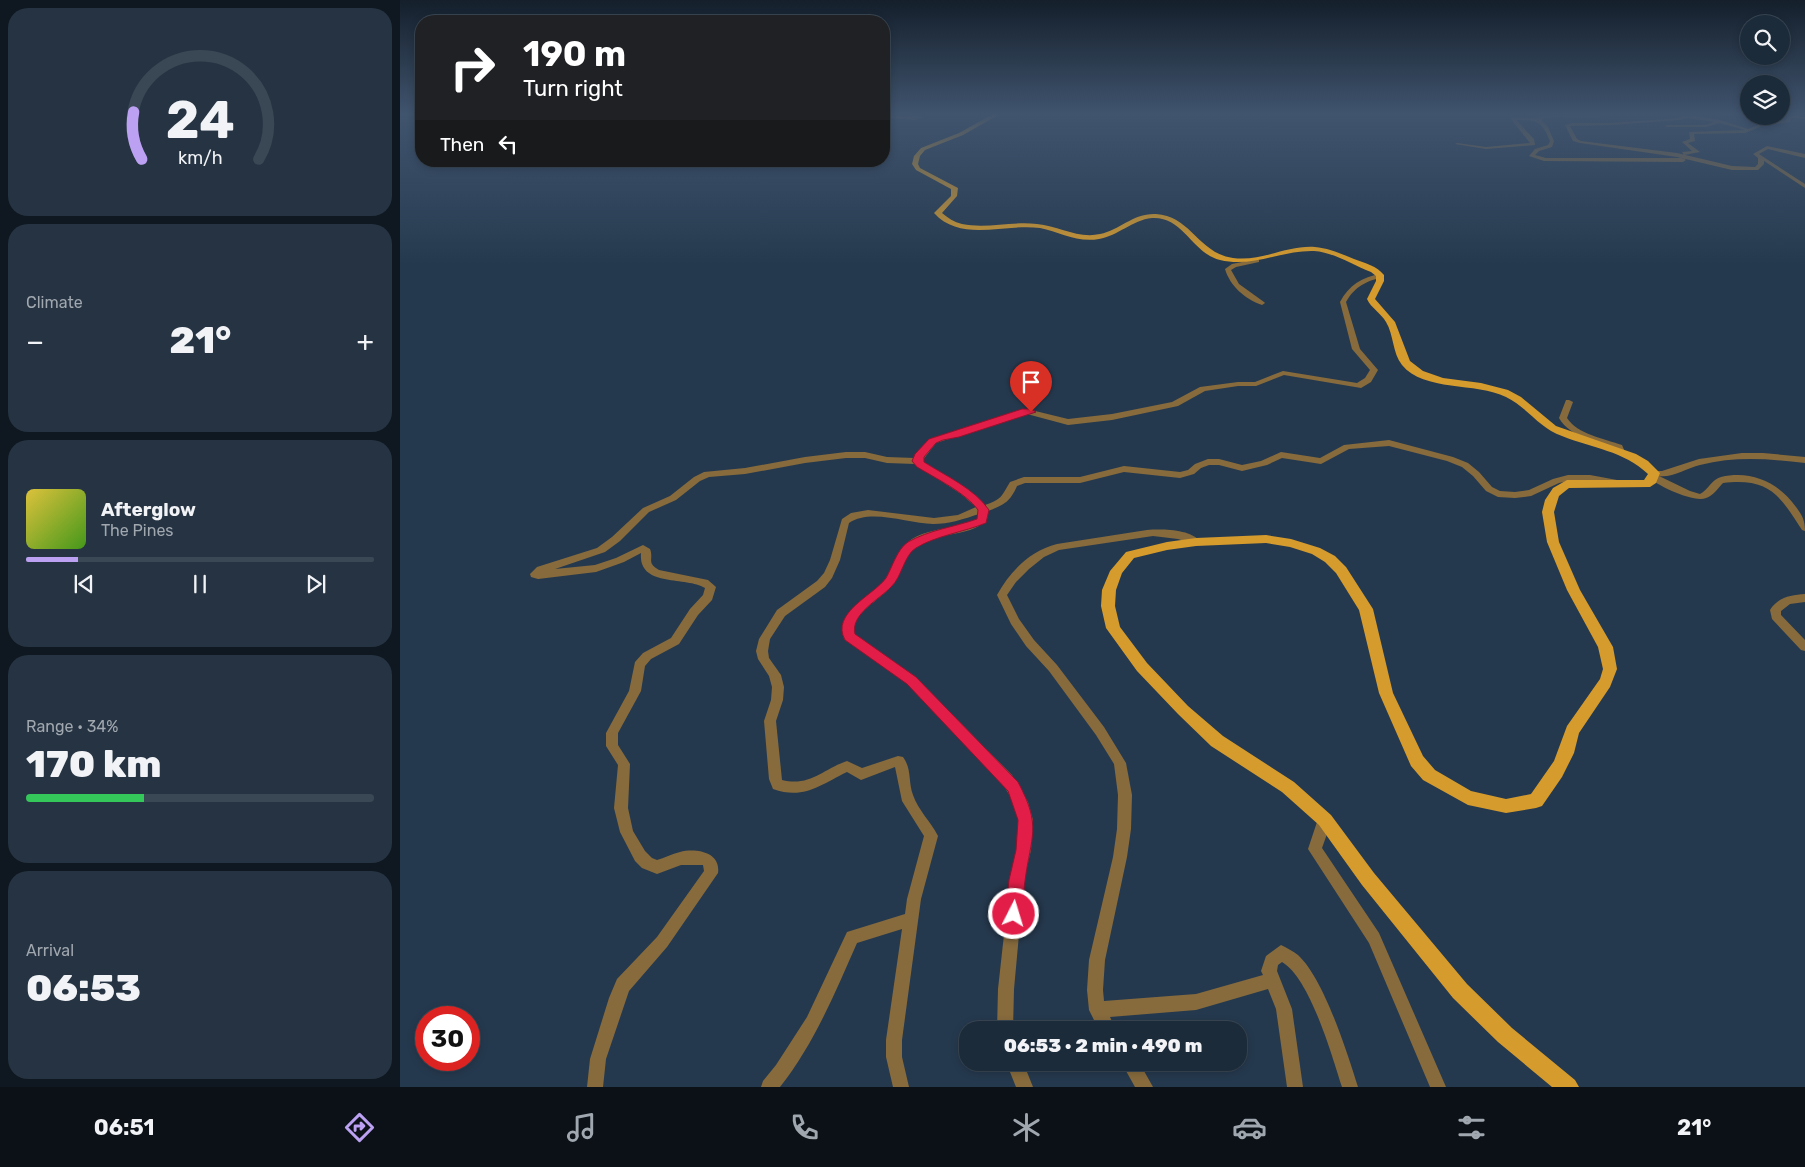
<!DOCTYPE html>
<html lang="en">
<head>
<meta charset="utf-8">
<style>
  body { margin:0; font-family:Rubik,sans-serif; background:#253342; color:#f1f3f6; height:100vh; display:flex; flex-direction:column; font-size:19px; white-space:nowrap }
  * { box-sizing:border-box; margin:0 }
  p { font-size:16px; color:#a0a7af }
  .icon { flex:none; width:28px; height:28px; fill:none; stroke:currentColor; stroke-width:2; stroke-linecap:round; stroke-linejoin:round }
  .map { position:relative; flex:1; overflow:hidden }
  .drawer { display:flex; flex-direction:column; gap:8px; padding:8px; background:#0f1820; width:400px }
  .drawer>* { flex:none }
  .hud { position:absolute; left:15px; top:15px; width:475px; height:152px; border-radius:20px; box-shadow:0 2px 8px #0003,0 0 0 1px #3a4754; background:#202124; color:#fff; overflow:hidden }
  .buttons { position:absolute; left:1340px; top:15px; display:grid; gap:10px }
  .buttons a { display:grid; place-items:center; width:50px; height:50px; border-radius:50%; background:#1c2b3a; box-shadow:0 2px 8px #0003,0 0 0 1px #3a4754; font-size:25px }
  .speed { position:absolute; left:15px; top:1006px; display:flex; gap:10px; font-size:25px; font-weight:700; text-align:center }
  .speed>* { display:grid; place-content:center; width:65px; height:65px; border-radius:50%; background:#1c2b3a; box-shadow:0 2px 8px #0003,0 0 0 1px #3a4754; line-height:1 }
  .speed .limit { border:8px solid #d22; background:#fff; color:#111 }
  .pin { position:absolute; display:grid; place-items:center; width:42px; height:42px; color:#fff; margin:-51px -21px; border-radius:50% 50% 50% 0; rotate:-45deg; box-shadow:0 0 5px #0007 }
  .pin .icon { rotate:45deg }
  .me { position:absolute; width:55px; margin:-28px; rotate:5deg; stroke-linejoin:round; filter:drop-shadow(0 0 4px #0008) }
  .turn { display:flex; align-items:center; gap:18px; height:105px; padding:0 25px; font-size:22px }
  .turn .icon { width:65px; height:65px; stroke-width:2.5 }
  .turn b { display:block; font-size:35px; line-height:42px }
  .then { display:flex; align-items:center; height:48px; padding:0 25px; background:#0003; gap:10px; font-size:19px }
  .big { font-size:38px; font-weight:800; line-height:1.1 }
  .drawer .widget { flex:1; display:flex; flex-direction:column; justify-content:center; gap:8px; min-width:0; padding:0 18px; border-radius:20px; background:#253342 }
  .drawer .dial { align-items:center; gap:0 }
  .dial svg { height:130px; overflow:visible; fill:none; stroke:#3a4754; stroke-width:7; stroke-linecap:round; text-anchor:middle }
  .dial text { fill:#f1f3f6; stroke:none }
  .song { display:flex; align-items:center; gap:15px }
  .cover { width:60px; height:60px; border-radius:8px; background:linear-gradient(135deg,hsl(50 70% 55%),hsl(100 70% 35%)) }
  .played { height:5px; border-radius:2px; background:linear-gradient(90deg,#bca0f2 15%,#3a4754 15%) }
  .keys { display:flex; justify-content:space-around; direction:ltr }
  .heat { display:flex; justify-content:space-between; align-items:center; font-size:28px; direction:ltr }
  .charge { height:8px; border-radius:4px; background:linear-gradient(90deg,#34c759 34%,#3a4754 0) }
  .trip { position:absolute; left:559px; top:1021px; width:288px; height:50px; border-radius:20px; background:#1c2b3a; box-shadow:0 2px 8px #0003,0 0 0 1px #3a4754; font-weight:800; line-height:50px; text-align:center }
  .tabs { display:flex; height:80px; justify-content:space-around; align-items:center; background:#0b1117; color:#a0a7af }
  .tabs .icon { width:35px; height:35px }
  .tabs .on { color:#bca0f2 }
  .tabs b { font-size:22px; color:#f1f3f6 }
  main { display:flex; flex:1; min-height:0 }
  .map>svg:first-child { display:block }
</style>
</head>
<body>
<main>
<section class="drawer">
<div class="widget dial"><svg viewBox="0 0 100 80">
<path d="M14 69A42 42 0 1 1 86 69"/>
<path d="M14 69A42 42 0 0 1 9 40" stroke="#bca0f2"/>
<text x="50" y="56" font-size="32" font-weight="700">24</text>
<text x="50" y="72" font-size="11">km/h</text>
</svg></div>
<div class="widget"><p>Climate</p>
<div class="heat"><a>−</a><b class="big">21°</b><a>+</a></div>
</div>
<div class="widget">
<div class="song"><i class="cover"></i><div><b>Afterglow</b><p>The Pines</p></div></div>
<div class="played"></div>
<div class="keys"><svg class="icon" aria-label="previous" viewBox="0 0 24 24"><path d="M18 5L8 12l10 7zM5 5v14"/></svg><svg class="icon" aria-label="pause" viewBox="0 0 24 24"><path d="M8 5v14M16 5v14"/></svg><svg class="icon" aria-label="next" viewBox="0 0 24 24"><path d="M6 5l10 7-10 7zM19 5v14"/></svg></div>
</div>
<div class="widget"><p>Range · 34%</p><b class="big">170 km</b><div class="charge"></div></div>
<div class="widget"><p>Arrival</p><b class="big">06:53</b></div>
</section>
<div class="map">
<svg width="1405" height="1087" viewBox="0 0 1405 1087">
  <rect width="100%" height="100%" fill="#25394e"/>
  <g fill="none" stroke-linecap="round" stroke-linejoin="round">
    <path fill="#876b3d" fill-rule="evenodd" d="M 484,113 L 516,114 L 523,118 L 514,120 L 491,118 L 489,116 L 517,117 L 484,114 Z
      M 1204,113 L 1212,113 C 1190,123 1163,113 1140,119 L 1143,119 L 1142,121 L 1148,127 L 1154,141 L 1152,147 L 1139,151 L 1135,155 L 1146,158 L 1283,158 L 1286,160 L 1283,162 L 1144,161 L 1129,156 L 1135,149 L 1148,145 L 1150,141 C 1141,120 1137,121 1116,120 L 1134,139 L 1135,145 L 1086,149 L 1055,144 L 1057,143 L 1086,147 L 1130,143 L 1110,118 L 1112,117 L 1134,118 L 1154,114 L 1192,115 Z
      M 1284,113 L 1320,120 L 1348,129 L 1361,124 L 1386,120 L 1387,116 L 1389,115 L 1405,117 L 1405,119 L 1391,118 L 1390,122 L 1362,126 L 1345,133 L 1294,134 L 1295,141 L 1288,143 L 1300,152 L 1284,155 L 1282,152 L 1292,151 L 1282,142 L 1290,139 L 1289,132 L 1345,130 L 1320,123 L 1306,127 L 1267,127 L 1265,126 L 1267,125 L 1305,125 L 1314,122 L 1287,118 L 1280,120 L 1211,125 L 1170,126 L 1177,139 L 1181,141 L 1277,153 L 1332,166 L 1355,167 L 1358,164 L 1358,158 L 1353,154 L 1367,146 L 1405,154 L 1405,158 L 1368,149 L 1359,154 L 1405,184 L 1405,188 L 1364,161 L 1364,164 L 1358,170 L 1332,170 L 1277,157 L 1180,143 L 1173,141 L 1165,125 L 1172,123 L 1211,123 L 1279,118 L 1283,116 Z
      M 1310,113 L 1349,115 L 1349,116 L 1375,116 L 1358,118 Z
      M 281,161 L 291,163 L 322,161 L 290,167 L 281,163 Z
      M 857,259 L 859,260 L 859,262 L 836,267 L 831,270 L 839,284 L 864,302 L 865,303 L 862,305 C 845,299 830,286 825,269 L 832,264 Z
      M 981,274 L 983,275 L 983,277 C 967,281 955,286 946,302 L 960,349 L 978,370 L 971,382 L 961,388 L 884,375 L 856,386 L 838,386 L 805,391 L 778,406 L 712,420 L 668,425 L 627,414 L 536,443 L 522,461 L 568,490 L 585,505 C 602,499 601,497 610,482 L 624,477 L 680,477 L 724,466 L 780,472 L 788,470 L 795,464 L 808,459 L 819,459 L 842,465 L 861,461 L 881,452 L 920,458 L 944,445 L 989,440 L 1053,457 L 1068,463 L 1079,472 L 1092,487 L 1100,491 L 1115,492 L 1129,490 L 1153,479 L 1168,475 L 1190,475 L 1217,480 L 1222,483 L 1217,486 L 1190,481 L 1168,481 L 1159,483 L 1131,496 L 1115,498 L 1098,497 L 1086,491 L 1073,476 L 1062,467 L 1047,461 L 989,446 L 949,449 L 921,464 L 882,458 L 867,465 L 842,471 L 819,465 L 809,465 L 801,468 L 794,474 L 780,478 L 724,472 L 680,483 L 625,483 L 617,486 C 610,502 604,505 588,511 L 588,517 C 575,538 538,531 518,544 C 506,553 503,568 496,580 C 485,600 451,609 454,635 L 516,678 L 612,775 L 628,802 L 633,820 L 631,850 L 624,880 L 614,989 L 613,1030 L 597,1030 L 598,989 L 610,880 L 617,850 L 619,820 L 615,804 L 602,783 L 508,684 L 445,640 C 432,613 472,597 485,581 C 495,567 497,549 512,539 C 525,531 542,529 557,526 C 561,525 567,525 572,523 C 576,521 578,518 579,514 C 564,519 549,524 533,524 C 509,524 471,508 449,523 L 440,560 L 432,578 L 425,587 L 385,616 L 370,639 L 368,651 L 369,658 L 381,675 L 384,687 L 383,700 L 376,721 L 382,780 C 410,787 423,769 447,761 L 462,768 L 498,756 L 503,757 C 512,769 508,782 513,795 C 518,810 531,822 538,836 L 521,899 L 502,1040 L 502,1057 L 509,1087 L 493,1087 L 486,1057 L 486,1040 L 502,929 L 457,943 C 435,993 414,1044 380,1087 L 361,1087 L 363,1081 L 376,1065 L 407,1017 L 447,932 L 505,914 L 507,899 L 524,836 L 502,801 L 495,767 L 461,780 L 447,772 C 420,785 404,800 373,789 L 369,779 L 364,721 L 371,700 L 372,687 L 369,676 L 358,659 L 356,651 L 359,639 L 377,610 L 417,581 L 424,573 L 430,560 L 442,519 L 451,513 L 468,510 L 534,518 L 558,515 L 576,507 L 561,494 L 515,464 L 487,463 L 465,458 L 446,458 L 405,463 L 345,474 L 309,477 L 300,481 L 276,500 L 249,512 L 220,541 L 205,552 L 155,569 L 195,565 L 216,558 L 243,545 L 250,549 C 254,559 246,563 259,570 L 308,580 L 316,587 L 312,600 L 298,615 L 279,644 L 251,659 L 245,666 L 241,691 L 218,733 L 218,745 L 230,764 L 228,808 L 233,831 L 245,851 L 252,858 L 257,860 C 264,858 272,854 280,852 C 296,848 321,852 318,873 L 267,947 L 229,991 L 206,1059 L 203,1087 L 187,1087 L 190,1059 L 209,998 L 217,979 L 257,937 L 304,871 L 303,865 L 281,865 L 257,874 L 242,868 L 235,861 L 220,832 L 214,808 L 218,765 L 206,746 L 206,733 L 229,691 L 235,662 L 243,653 L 271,638 L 290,609 L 303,595 L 305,588 C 286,576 238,588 241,553 L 224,562 L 196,572 L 138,579 L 131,577 L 130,574 L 137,567 L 197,548 L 212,537 L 243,508 L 270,496 L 294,477 L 304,472 L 345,468 L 405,457 L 446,452 L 465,452 L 487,457 L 515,458 L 530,439 L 627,409 L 668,419 L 712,414 L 772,402 L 800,387 L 838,382 L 855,382 L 883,371 L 957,383 L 965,378 L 970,370 L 952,349 L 940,302 C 949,285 962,277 981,274 Z
      M 1166,400 L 1169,400 L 1173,402 L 1167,418 C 1177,434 1205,439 1222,445 L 1225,452 L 1224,454 L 1218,454 L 1215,449 C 1196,441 1170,437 1159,418 Z
      M 1342,453 L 1363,453 L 1405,457 L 1405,463 C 1370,459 1335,456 1300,465 C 1287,468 1272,478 1259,476 L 1290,491 L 1300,494 C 1308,490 1312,479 1321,477 C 1351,470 1378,482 1396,507 C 1402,515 1405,520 1405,531 L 1402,530 C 1379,494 1369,478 1323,483 C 1318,488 1313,496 1306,498 C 1294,503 1258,486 1248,477 L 1251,475 L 1249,473 L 1251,471 L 1262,471 L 1299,459 Z
      M 747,530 C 763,529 790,529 801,542 L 796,545 L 778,539 L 753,536 L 659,550 L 644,557 L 629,569 L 616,582 L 607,595 L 619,619 L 634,640 L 657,665 L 704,727 L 726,763 L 732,795 L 731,829 L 727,857 L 705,960 L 703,990 L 704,1001 L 796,994 L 863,975 L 861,971 L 866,956 L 881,945 C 887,948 893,951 898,955 C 924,979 947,1052 958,1087 L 942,1087 C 932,1056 910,978 882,962 L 878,965 L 877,971 L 892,1009 L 903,1087 L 887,1087 L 876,1009 L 868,989 L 796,1010 L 710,1017 L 716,1030 L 699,1030 L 689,1010 L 687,990 L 689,960 L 713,857 L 717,829 L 718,795 L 714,764 L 696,735 L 649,671 L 626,646 L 611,624 L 597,595 C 610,571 630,551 657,544 Z
      M 1405,594 L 1405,602 L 1390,604 L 1381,611 L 1381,615 L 1405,640 L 1405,651 L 1401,650 L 1372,619 L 1370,610 C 1378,597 1391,595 1405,594 Z
      M 925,814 L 930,816 L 932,820 L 922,848 L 979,933 L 1046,1087 L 1030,1087 L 969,943 L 908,849 L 918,819 L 920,816 Z
      M 606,1062 L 623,1062 L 633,1087 L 616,1087 Z
      M 721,1062 L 739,1062 L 753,1087 L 735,1087 Z"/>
    <path fill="#d69b2d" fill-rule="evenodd" d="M 595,113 L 602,113 L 563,135 L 525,150 L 520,156 L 518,164 L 520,168 L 558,188 L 557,196 L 542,213 C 548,218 554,222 562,224 C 587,229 612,221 637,224 C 659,226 678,239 700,234 C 720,230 733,213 756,214 C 791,216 798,253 833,258 C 861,262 887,245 915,247 C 928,248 942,254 954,259 C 965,263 977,266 984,275 L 984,281 L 975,299 L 995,322 L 1010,361 L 1023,371 L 1043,378 L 1081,383 L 1108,390 L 1121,397 L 1156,426 L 1236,454 L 1248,461 L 1260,473 L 1256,483 L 1250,487 L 1169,488 L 1159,496 L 1154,512 L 1159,542 L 1180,590 L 1213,647 L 1217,669 L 1210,687 L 1179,733 L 1174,753 L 1162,777 L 1142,806 L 1136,808 L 1106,813 L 1068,805 L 1023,780 L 1011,766 L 979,693 L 959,610 L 936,573 L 925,562 L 912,554 L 890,547 L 866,543 L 796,546 L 767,550 L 734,558 L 722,573 L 716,590 L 715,606 L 720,627 L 747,663 L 788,706 L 823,736 L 894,782 L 931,815 L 974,873 L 1067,984 L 1112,1028 L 1175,1080 L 1179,1087 L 1152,1087 L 1098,1042 L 1053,998 L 962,885 L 919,825 L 882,792 L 811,746 L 778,714 L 737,671 L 706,628 L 701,606 L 702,590 L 710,571 L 726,552 L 767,542 L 796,538 L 866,535 L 891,539 L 920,548 L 935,556 L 946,567 L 973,609 L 993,693 L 1023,756 L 1035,770 L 1071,791 L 1106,799 L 1131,794 L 1154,761 L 1167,726 L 1200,679 L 1203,669 L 1198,647 L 1167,590 L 1147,542 L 1142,512 L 1145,500 L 1153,488 L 1167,480 L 1244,480 L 1248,474 C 1224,451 1192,448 1162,436 C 1139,428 1127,407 1106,397 C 1076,382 1024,392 1002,365 C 992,352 994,335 986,322 C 981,313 971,308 967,299 L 976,281 L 976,276 L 971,272 C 953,265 933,252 914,251 C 881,250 853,268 820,260 C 792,253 783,216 752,218 C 732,220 718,236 699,239 C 677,243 660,232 640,228 C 605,223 561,243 534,213 L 551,196 L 551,189 L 516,170 L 512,164 L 514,156 L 521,148 L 559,133 Z
      M 271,161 L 304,161 L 301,163 L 274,163 Z"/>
  </g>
  <linearGradient id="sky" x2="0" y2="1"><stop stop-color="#141f2b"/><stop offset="0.43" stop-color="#40546e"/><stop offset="1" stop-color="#40546e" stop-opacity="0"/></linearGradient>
  <rect width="1405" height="265" fill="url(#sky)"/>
  <path fill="#e11d48" stroke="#92132f" d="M 622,409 L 631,409 L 636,412 L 559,437 L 543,440 L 536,443 L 524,457 L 524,462 C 546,476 575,489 589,510 L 586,523 C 564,532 535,536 516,548 C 504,555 502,577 491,587 C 480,599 450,614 455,634 L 516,677 L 618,782 C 642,827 631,835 625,881 C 623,893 625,907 620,919 L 614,922 L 608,919 L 605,914 L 609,880 L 616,850 L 618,820 L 608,791 L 507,684 L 445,640 C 430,613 474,595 486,578 C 492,568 497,549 508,542 C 529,530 554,527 577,519 L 578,510 C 566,493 535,478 517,467 L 512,461 L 515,454 L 529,439 Z"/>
</svg>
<div class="buttons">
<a><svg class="icon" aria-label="search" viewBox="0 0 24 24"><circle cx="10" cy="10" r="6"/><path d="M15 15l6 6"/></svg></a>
<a><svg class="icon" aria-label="layers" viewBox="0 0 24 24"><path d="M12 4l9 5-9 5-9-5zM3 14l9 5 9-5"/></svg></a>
</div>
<div class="speed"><div class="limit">30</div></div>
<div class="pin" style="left:631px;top:412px;background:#d93025"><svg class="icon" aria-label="arrive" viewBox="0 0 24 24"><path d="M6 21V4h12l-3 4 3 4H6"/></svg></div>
<svg class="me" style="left:614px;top:914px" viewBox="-20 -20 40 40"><circle r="17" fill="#e11d48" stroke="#fff" stroke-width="3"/><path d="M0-11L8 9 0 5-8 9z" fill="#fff"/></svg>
<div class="trip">06:53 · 2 min · 490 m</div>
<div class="hud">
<div class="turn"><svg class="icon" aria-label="right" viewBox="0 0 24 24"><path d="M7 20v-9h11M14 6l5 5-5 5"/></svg><div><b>190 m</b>Turn right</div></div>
<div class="then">Then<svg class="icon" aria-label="left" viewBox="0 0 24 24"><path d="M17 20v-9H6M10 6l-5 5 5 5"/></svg></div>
</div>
</div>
</main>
<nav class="tabs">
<b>06:51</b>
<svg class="icon on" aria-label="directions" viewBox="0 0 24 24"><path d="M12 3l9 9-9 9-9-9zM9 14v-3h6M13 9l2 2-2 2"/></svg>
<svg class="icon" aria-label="music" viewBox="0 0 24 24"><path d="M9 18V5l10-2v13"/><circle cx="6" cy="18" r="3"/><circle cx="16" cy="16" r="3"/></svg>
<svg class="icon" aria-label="phone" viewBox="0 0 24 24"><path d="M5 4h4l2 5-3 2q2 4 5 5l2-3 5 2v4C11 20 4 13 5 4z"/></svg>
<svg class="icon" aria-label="climate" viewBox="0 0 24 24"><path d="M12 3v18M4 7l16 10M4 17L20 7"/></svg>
<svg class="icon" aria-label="car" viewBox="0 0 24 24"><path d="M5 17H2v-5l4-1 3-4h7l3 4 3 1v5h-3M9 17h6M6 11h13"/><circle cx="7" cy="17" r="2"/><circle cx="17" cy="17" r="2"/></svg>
<svg class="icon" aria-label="filters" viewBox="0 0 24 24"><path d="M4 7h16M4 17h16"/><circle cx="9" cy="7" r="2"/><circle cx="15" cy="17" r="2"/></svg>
<b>21°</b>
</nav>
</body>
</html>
